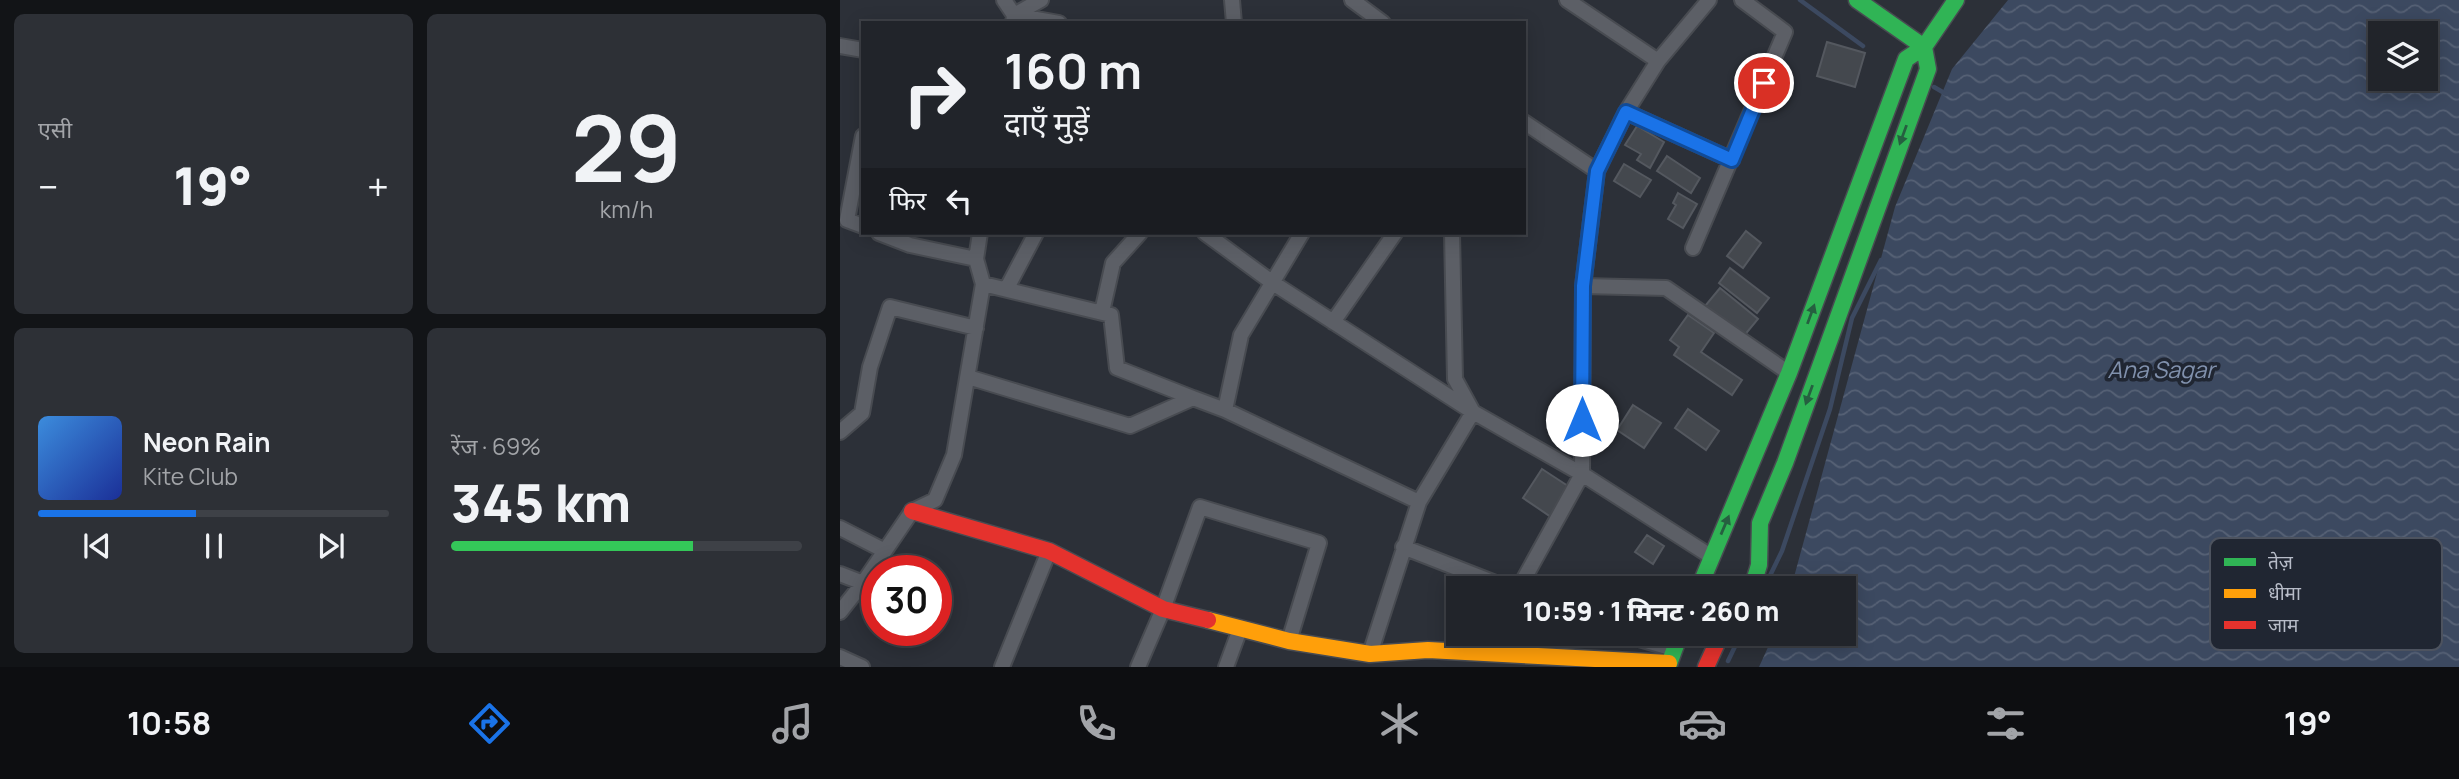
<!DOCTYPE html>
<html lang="hi">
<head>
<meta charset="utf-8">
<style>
  body { margin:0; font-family:Manrope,"Noto Sans Devanagari",sans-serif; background:#2d3036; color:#f1f3f6; height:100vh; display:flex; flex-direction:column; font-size:26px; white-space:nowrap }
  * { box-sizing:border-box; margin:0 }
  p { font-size:23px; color:#a2a4a8 }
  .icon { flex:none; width:38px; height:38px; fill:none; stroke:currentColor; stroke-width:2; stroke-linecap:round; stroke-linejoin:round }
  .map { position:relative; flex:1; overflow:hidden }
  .sheet { display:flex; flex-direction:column; gap:14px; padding:14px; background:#121417; width:840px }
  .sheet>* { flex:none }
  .top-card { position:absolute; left:21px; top:21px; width:665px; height:214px; border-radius:0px; box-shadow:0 4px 18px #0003,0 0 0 2px #3e4147; background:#21242a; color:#f1f3f6; overflow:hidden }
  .buttons { position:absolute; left:1528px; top:21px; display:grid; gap:14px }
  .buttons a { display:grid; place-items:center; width:70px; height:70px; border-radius:0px; background:#21242a; box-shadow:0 4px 18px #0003,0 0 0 2px #3e4147; font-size:35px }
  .speed { position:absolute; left:21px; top:555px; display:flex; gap:14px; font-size:35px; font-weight:700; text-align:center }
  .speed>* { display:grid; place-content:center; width:91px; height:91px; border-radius:50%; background:#21242a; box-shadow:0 4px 18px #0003,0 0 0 2px #3e4147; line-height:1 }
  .speed .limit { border:10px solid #d22; background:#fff; color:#111 }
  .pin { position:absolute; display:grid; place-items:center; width:60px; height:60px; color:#fff; margin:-30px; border:4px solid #fff; border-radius:50%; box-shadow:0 2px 7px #0007 }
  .me { position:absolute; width:77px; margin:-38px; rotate:0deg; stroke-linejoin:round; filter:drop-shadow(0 0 5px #0008) }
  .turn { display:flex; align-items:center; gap:24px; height:147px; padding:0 28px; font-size:32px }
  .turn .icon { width:91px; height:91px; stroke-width:2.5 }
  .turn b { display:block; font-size:49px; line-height:60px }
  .then { display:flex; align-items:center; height:66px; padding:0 28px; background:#0003; gap:14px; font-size:26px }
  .big { font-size:52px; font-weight:800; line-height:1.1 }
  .sheet .card { flex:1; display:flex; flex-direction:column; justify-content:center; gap:10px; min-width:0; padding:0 24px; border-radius:10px; background:#2d3036 }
  .sheet .dial { align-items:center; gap:0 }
  .dial b { font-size:91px; line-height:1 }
  .song { display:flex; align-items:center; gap:21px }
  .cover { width:84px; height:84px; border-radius:10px; background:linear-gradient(135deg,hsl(210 70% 55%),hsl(230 70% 35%)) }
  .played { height:7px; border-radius:4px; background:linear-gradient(90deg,#1a73e8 45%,#3e4147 45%) }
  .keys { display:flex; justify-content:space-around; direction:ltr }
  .heat { display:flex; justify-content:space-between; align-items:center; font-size:38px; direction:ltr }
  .charge { height:10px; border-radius:5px; background:linear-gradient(90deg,#34c759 69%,#3e4147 0) }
  .sheet .tiles { flex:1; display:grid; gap:14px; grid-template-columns:repeat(2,1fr) }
  .trip { position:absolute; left:606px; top:576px; width:410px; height:70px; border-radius:0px; background:#21242a; box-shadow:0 4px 18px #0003,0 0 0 2px #3e4147; font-weight:800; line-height:70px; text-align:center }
  .dock { display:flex; height:112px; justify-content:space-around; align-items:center; background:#0d0e11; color:#a2a4a8 }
  .dock .icon { width:49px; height:49px }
  .dock .active { color:#1a73e8 }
  .dock b { font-size:32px; color:#f1f3f6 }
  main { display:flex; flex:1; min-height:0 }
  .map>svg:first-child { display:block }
</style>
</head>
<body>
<main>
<section class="sheet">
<div class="tiles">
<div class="card"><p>एसी</p>
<div class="heat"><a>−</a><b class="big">19°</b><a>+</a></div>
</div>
<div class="card dial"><b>29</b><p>km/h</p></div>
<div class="card">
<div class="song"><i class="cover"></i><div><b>Neon Rain</b><p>Kite Club</p></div></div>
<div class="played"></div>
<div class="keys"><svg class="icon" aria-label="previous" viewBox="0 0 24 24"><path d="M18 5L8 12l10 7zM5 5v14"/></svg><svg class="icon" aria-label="pause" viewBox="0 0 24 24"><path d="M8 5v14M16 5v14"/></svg><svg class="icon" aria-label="next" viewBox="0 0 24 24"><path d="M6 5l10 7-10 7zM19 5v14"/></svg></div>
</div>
<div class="card"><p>रेंज · 69%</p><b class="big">345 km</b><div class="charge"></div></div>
</div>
</section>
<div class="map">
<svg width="1619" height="667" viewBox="0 0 1619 667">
  <defs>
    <pattern id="water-waves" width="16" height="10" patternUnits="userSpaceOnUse" patternTransform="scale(1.75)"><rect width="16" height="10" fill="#3c4960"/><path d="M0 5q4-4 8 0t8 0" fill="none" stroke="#566175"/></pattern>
  </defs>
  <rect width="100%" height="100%" fill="#2c3038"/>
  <path fill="url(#water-waves)" fill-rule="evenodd" d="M 1168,0 L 1619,0 L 1619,667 L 919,667 L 934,634 L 1003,634 L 1003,588 L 951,588 L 1055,207 L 1112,69 ZM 1540,33 L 1586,33 L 1586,79 L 1540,79 Z"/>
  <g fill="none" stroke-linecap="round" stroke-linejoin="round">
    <path stroke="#3c4960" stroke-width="4.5" d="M 960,0 L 1023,46
      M 1094,87 L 1106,94
      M 924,588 L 942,551 L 990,409 L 1012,318 L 1041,260
      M 888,661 L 901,634"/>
  </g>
  <path fill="#44484e" stroke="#54585f" stroke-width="2" d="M 987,42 L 1025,53 L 1015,87 L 977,76 Z
    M 797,126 L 824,142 L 810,168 L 797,160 L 801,154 L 785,145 Z
    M 827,156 L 860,178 L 851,193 L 817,171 Z
    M 784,164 L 811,180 L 800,197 L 774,181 Z
    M 838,193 L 857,204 L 843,228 L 828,219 L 836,205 L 833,203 Z
    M 906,231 L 921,243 L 903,268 L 887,256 Z
    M 890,268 L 929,298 L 917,313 L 879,283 Z
    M 880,288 L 918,319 L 903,337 L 865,306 Z
    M 848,315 L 874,333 L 861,352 L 902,380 L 892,395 L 834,355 L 839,347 L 830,340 Z
    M 793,405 L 821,423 L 804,448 L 777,430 Z
    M 848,409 L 879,431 L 866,450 L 835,428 Z
    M 702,469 L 731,488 L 711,517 L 683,498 Z
    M 807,535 L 824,546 L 813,564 L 795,552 Z"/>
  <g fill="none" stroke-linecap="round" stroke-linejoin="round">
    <defs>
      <path id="street" d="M 164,0 L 174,15 L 173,23
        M 392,0 L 394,23
        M 512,0 L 543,23
        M 727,0 L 818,61
        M 174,15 L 219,23
        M 174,15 L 201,0
        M 0,46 L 23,50
        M 786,112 L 892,160
        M 684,122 L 757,171
        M 23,136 L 7,220 L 23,226
        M 39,233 L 70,245 L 136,259
        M 365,233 L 433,283 L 633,412 L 742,474 L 872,557
        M 853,248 L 945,32 L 902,0
        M 143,284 L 271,315 L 277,368 L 353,398
        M 743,286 L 826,288 L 949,373
        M 167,288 L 196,233
        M 262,312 L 273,263 L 300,233
        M 493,322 L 555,233
        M 128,377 L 290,426 L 353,398 L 385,410 L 579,502
        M 385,410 L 401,335 L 462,233
        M 0,432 L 22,413 L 30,367 L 50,307 L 136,328
        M 0,528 L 45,551
        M 563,547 L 668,588
        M 0,574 L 23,583
        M 679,588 L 742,474 L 743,286 L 757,171 L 786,112 L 818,61 L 869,0
        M 0,612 L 23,583 L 72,511 L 95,500 L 114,455 L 143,284 L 136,259 L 140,233
        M 782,634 L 834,649
        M 530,654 L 579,502 L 633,412 L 615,379 L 612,233
        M 0,657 L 22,667
        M 162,667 L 209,551
        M 298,667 L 323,609 L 360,507 L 479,543 L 449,641
        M 386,667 L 400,629"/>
      <path id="fast" d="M 859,588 L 949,373 L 1066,59 L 1084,47 L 1116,0
        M 912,588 L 919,565 L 920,523 L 945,463 L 1088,69 L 1084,47 L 1017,0
        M 828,667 L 840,634"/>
      <path id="slow" d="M 368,620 L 449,641 L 530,654 L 588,650 L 829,663"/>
      <path id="jam" d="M 72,511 L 209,551 L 323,609 L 368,620
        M 866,667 L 881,634"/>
    </defs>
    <use href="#street" stroke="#484b51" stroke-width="18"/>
    <use href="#fast" stroke="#484b51" stroke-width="19"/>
    <use href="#slow" stroke="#484b51" stroke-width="19"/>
    <use href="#jam" stroke="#484b51" stroke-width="19"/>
    <use href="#street" stroke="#5c5f66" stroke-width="14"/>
    <use href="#fast" stroke="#30b455" stroke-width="16"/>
    <use href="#slow" stroke="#ff9f0a" stroke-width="16"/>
    <use href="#jam" stroke="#e5322d" stroke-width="16"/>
  </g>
  <defs><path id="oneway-solid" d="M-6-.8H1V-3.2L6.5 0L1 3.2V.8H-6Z" transform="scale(1.75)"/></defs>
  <g fill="#265f40">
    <use href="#oneway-solid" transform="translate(1063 135) rotate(110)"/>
    <use href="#oneway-solid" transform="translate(971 314) rotate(-70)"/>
    <use href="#oneway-solid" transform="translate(969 395) rotate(110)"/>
    <use href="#oneway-solid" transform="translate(885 525) rotate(-67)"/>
  </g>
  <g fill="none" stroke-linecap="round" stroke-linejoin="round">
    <defs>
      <path id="route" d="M 742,420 L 743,286 L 757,171 L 786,112 L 892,160 L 924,83"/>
    </defs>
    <use href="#route" stroke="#114b97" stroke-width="18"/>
    <use href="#route" stroke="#1a73e8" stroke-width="12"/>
  </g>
  <g text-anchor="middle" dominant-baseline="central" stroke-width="7" stroke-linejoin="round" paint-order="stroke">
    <g font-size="23" font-style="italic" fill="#8191ad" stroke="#202632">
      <text x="1321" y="369">Ana Sagar</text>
    </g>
  </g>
  <rect x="1370" y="538" width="232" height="112" rx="10" fill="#202632" stroke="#4d535f" stroke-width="2"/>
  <rect x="1384" y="558" width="32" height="8" fill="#30b455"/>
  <rect x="1384" y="589" width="32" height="9" fill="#ff9f0a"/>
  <rect x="1384" y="621" width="32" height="8" fill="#e5322d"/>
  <g font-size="19" fill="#b7bcc8">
    <text x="1428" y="569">तेज़</text>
    <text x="1428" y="600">धीमा</text>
    <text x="1428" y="632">जाम</text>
  </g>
</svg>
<div class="buttons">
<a><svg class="icon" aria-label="layers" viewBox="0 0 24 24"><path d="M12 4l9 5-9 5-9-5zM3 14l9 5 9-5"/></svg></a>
</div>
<div class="speed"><div class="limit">30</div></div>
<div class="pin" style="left:924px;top:83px;background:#d93025"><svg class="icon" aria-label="arrive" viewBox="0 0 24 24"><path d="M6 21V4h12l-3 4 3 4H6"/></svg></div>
<svg class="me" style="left:742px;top:420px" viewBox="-20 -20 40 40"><circle r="19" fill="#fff"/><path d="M0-13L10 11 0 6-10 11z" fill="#1a73e8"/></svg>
<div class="trip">10:59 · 1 मिनट · 260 m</div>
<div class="top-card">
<div class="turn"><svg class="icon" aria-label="right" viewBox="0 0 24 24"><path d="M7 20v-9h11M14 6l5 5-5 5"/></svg><div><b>160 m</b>दाएँ मुड़ें</div></div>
<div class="then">फिर<svg class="icon" aria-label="left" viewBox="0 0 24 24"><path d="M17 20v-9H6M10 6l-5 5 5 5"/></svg></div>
</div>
</div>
</main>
<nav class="dock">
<b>10:58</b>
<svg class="icon active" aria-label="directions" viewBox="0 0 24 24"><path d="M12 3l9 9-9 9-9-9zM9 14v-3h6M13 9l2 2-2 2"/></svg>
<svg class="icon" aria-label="music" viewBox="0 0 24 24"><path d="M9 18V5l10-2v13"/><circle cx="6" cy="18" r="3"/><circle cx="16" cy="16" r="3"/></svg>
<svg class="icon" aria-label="phone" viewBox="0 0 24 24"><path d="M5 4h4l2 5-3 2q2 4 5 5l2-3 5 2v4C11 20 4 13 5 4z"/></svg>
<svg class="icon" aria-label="climate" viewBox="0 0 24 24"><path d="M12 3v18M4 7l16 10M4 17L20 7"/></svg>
<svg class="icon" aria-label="car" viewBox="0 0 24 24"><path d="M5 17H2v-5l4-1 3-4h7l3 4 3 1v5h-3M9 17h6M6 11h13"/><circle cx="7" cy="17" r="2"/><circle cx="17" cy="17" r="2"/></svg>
<svg class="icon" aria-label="filters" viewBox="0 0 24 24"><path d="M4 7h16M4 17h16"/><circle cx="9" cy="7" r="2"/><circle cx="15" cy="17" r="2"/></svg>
<b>19°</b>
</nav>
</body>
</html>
